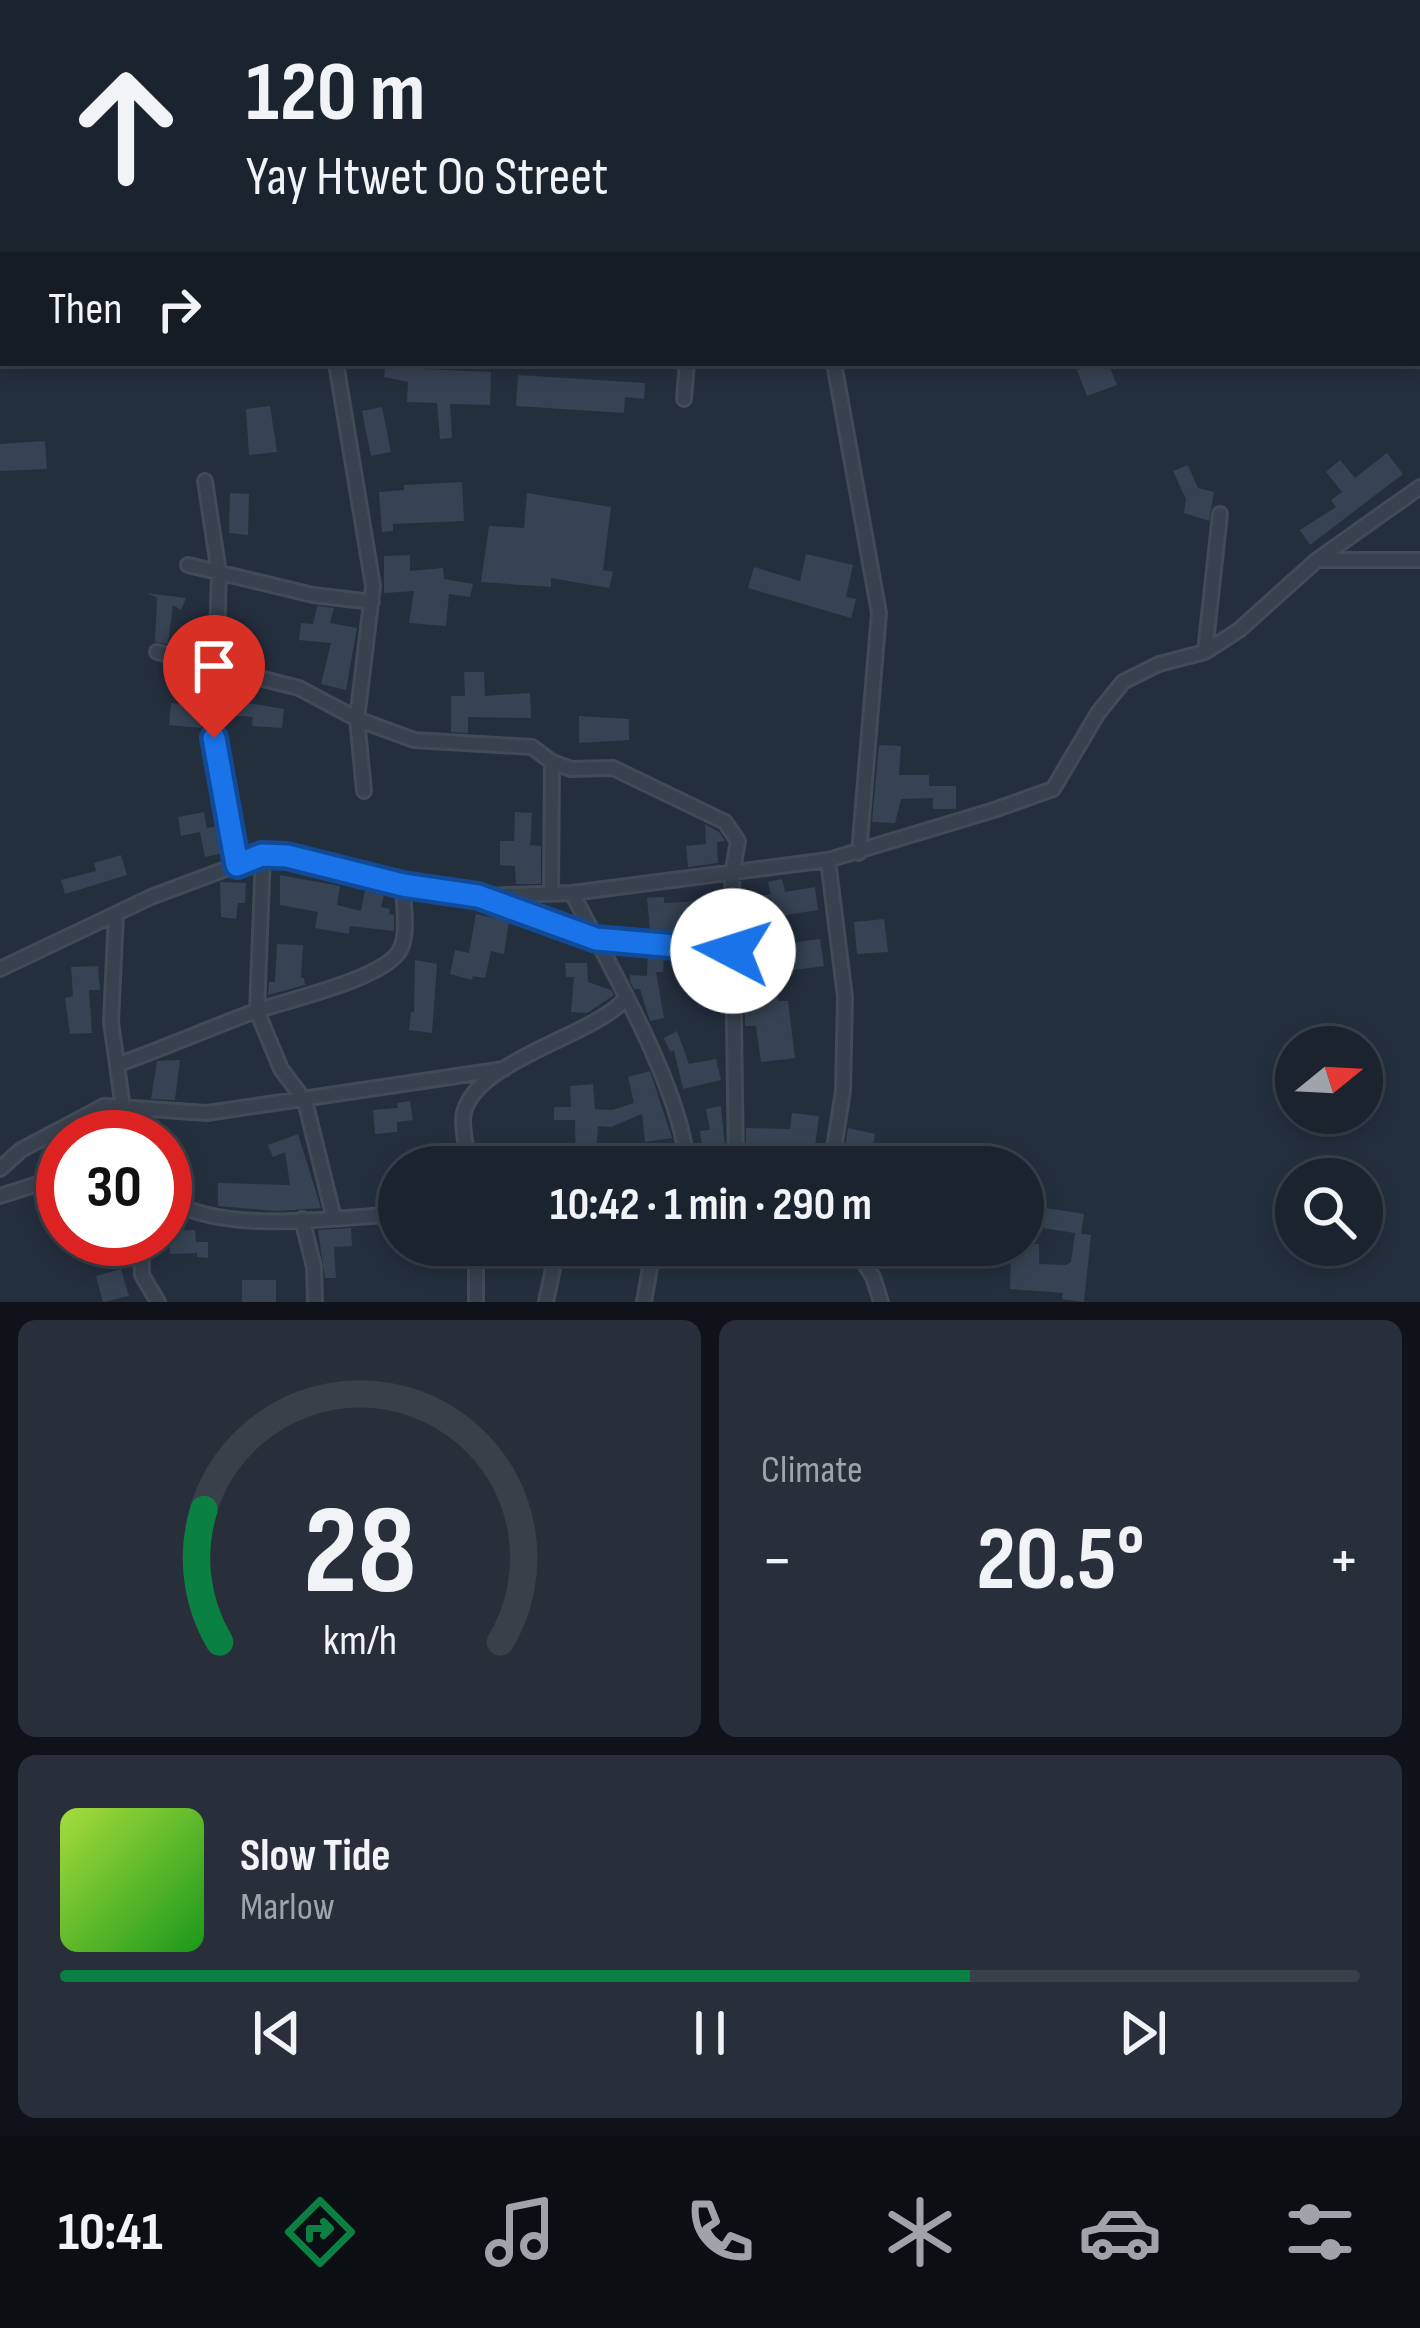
<!DOCTYPE html>
<html lang="en">
<head>
<meta charset="utf-8">
<style>
  body { margin:0; font-family:"Sofia Sans Condensed",sans-serif; background:#282f3a; color:#f1f3f6; height:100vh; display:flex; flex-direction:column; font-size:45px; white-space:nowrap }
  * { box-sizing:border-box; margin:0 }
  p { font-size:39px; color:#a0a4aa }
  .icon { flex:none; width:66px; height:66px; fill:none; stroke:currentColor; stroke-width:2; stroke-linecap:round; stroke-linejoin:round }
  .map { position:relative; height:1302px; overflow:hidden }
  .panel { display:flex; flex-direction:column; gap:18px; padding:18px; background:#0f1319; flex:1 }
  .panel>* { flex:none }
  .banner { position:absolute; left:0px; top:0px; width:1422px; height:366px; box-shadow:0 6px 18px #0003,0 0 0 3px #39404a; background:#1b232e; color:#f1f3f6; overflow:hidden }
  .needle { width:78px; rotate:72deg }
  .tools { position:absolute; left:1275px; top:1026px; display:grid; gap:24px }
  .tools a { display:grid; place-items:center; width:108px; height:108px; border-radius:50%; background:#1b232e; box-shadow:0 6px 18px #0003,0 0 0 3px #39404a; font-size:60px }
  .speed { position:absolute; left:36px; top:1110px; display:flex; gap:24px; font-size:60px; font-weight:700; text-align:center }
  .speed>* { display:grid; place-content:center; width:156px; height:156px; border-radius:50%; background:#1b232e; box-shadow:0 6px 18px #0003,0 0 0 3px #39404a; line-height:1 }
  .speed .limit { border:18px solid #d22; background:#fff; color:#111 }
  .pin { position:absolute; display:grid; place-items:center; width:102px; height:102px; color:#fff; margin:-123px -51px; border-radius:50% 50% 50% 0; rotate:-45deg; box-shadow:0 0 12px #0007 }
  .pin .icon { rotate:45deg }
  .me { position:absolute; width:132px; margin:-66px; rotate:275deg; stroke-linejoin:round; filter:drop-shadow(0 0 9px #0008) }
  .turn { display:flex; align-items:center; gap:42px; height:252px; padding:0 48px; font-size:54px }
  .turn .icon { width:156px; height:156px; stroke-width:2.5 }
  .turn b { display:block; font-size:84px; line-height:102px }
  .then { display:flex; align-items:center; height:114px; padding:0 48px; background:#0003; gap:24px; font-size:45px }
  .big { font-size:90px; font-weight:700; line-height:1.1 }
  .panel .tile { flex:1; display:flex; flex-direction:column; justify-content:center; gap:18px; min-width:0; padding:0 42px; border-radius:18px; background:#282f3a }
  .panel .dial { align-items:center; gap:0 }
  .dial svg { height:312px; overflow:visible; fill:none; stroke:#39404a; stroke-width:7; stroke-linecap:round; text-anchor:middle }
  .dial text { fill:#f1f3f6; stroke:none }
  .song { display:flex; align-items:center; gap:36px }
  .cover { width:144px; height:144px; border-radius:18px; background:linear-gradient(135deg,hsl(80 70% 55%),hsl(120 70% 35%)) }
  .played { height:12px; border-radius:6px; background:linear-gradient(90deg,#0b8043 70%,#39404a 70%) }
  .keys { display:flex; justify-content:space-around; direction:ltr }
  .heat { display:flex; justify-content:space-between; align-items:center; font-size:66px; direction:ltr }
  .panel .tiles { flex:1; display:grid; gap:18px; grid-template-columns:1fr 1fr }
  .tile:last-child { grid-column:span 2 }
  .trip { position:absolute; left:378px; top:1146px; width:666px; height:120px; border-radius:60px; background:#1b232e; box-shadow:0 6px 18px #0003,0 0 0 3px #39404a; font-weight:700; line-height:120px; text-align:center }
  .menu { display:flex; height:192px; justify-content:space-around; align-items:center; background:#0b0e12; color:#a0a4aa }
  .menu .icon { width:84px; height:84px }
  .menu .active { color:#0b8043 }
  .menu b { font-size:54px; color:#f1f3f6 }
  .map>svg:first-child { display:block }
</style>
</head>
<body>
<div class="map">
<svg width="1420" height="1302" viewBox="0 0 1420 1302">
  <rect width="100%" height="100%" fill="#242f3e"/>
  <path fill="#364354" d="M 386,363 L 399,363 L 398,368 L 491,372 L 490,405 L 450,404 L 452,438 L 440,439 L 437,403 L 407,402 L 408,382 L 384,377 Z
    M 1097,363 L 1108,363 L 1117,385 L 1087,396 L 1077,370 Z
    M 518,375 L 645,383 L 644,399 L 625,397 L 624,413 L 516,406 Z
    M 270,406 L 277,452 L 249,455 L 246,409 Z
    M 382,407 L 391,452 L 371,456 L 362,411 Z
    M 45,441 L 47,469 L 0,471 L 0,444 Z
    M 1387,453 L 1403,474 L 1310,545 L 1300,530 L 1336,507 L 1331,500 L 1342,492 L 1326,472 L 1340,460 L 1355,478 Z
    M 1188,465 L 1198,488 L 1214,492 L 1209,521 L 1184,513 L 1186,499 L 1173,471 Z
    M 462,482 L 464,521 L 393,524 L 393,531 L 382,532 L 379,492 L 404,490 L 404,485 Z
    M 230,493 L 249,494 L 248,535 L 229,533 Z
    M 527,493 L 611,507 L 603,570 L 613,572 L 609,588 L 551,578 L 551,587 L 481,582 L 489,526 L 524,528 Z
    M 806,554 L 853,565 L 846,597 L 856,599 L 851,618 L 748,588 L 754,567 L 800,581 Z
    M 410,555 L 410,571 L 443,568 L 444,579 L 473,584 L 470,597 L 449,594 L 446,626 L 409,623 L 414,591 L 384,593 L 384,556 Z
    M 147,593 L 186,598 L 181,610 L 173,605 L 168,644 L 155,642 L 157,598 Z
    M 317,606 L 334,608 L 330,623 L 357,628 L 346,690 L 321,684 L 331,643 L 299,640 L 301,623 L 313,624 Z
    M 464,672 L 484,672 L 485,696 L 530,693 L 531,718 L 468,717 L 468,733 L 451,732 L 451,696 L 465,696 Z
    M 235,701 L 284,709 L 282,728 L 252,726 L 253,717 L 225,715 L 226,704 L 235,705 Z
    M 171,703 L 204,706 L 201,728 L 169,725 Z
    M 579,716 L 629,719 L 629,740 L 579,743 Z
    M 879,745 L 901,746 L 899,775 L 929,775 L 929,786 L 956,786 L 956,809 L 933,809 L 933,798 L 901,799 L 895,823 L 872,822 Z
    M 204,812 L 207,828 L 219,826 L 224,853 L 205,857 L 200,832 L 181,836 L 178,817 Z
    M 515,812 L 532,813 L 530,845 L 541,846 L 541,884 L 516,884 L 515,866 L 500,865 L 500,841 L 514,841 Z
    M 705,824 L 719,832 L 725,841 L 717,842 L 718,863 L 688,867 L 686,846 L 706,844 Z
    M 121,855 L 127,875 L 65,894 L 61,880 L 96,871 L 94,863 Z
    M 280,875 L 340,886 L 337,905 L 361,911 L 365,890 L 384,894 L 381,907 L 390,909 L 389,914 L 394,915 L 394,931 L 350,926 L 349,934 L 315,928 L 318,912 L 280,905 Z
    M 782,879 L 785,892 L 815,887 L 818,910 L 780,916 L 782,941 L 756,944 L 753,919 L 745,920 L 743,898 L 771,894 L 768,882 Z
    M 220,882 L 246,883 L 245,903 L 238,903 L 236,919 L 221,917 Z
    M 664,897 L 664,903 L 702,901 L 703,911 L 722,909 L 722,932 L 650,931 L 647,898 Z
    M 476,914 L 509,921 L 504,954 L 491,951 L 485,978 L 473,976 L 472,980 L 450,974 L 455,950 L 469,953 Z
    M 884,919 L 888,952 L 857,954 L 854,922 Z
    M 820,939 L 824,966 L 778,972 L 774,945 Z
    M 277,944 L 303,945 L 301,978 L 304,978 L 305,985 L 268,995 L 269,982 L 275,982 Z
    M 648,954 L 664,956 L 663,972 L 656,972 L 664,1018 L 650,1021 L 640,989 L 634,989 L 630,981 L 630,975 L 647,976 Z
    M 415,960 L 437,964 L 432,1033 L 409,1030 L 411,1012 L 414,1012 Z
    M 565,963 L 587,963 L 588,982 L 611,990 L 614,995 L 587,1013 L 571,1012 L 574,977 L 566,977 Z
    M 98,966 L 100,990 L 89,990 L 92,1033 L 70,1034 L 65,998 L 73,996 L 71,967 Z
    M 777,973 L 778,1001 L 788,1001 L 795,1058 L 761,1062 L 756,1026 L 745,1026 L 744,975 Z
    M 677,1031 L 689,1064 L 716,1059 L 721,1080 L 683,1089 L 674,1050 L 670,1052 L 664,1038 Z
    M 180,1060 L 175,1100 L 151,1099 L 157,1061 Z
    M 650,1071 L 672,1138 L 645,1142 L 642,1114 L 611,1127 L 598,1126 L 595,1167 L 576,1167 L 575,1120 L 554,1120 L 554,1107 L 571,1107 L 570,1086 L 593,1084 L 595,1109 L 612,1110 L 634,1103 L 628,1077 Z
    M 410,1101 L 413,1120 L 397,1122 L 397,1132 L 375,1134 L 373,1110 L 398,1108 L 397,1103 Z
    M 721,1106 L 725,1148 L 703,1151 L 700,1131 L 710,1130 L 706,1109 Z
    M 792,1113 L 819,1116 L 812,1167 L 787,1167 L 789,1147 L 758,1147 L 758,1162 L 746,1162 L 746,1128 L 790,1129 Z
    M 848,1128 L 875,1134 L 872,1149 L 869,1148 L 868,1167 L 842,1167 Z
    M 298,1134 L 321,1208 L 278,1211 L 218,1206 L 218,1183 L 290,1185 L 285,1152 L 273,1157 L 268,1145 Z
    M 1046,1208 L 1084,1214 L 1081,1234 L 1043,1228 Z
    M 351,1228 L 352,1246 L 334,1247 L 336,1278 L 325,1278 L 318,1230 Z
    M 195,1230 L 196,1242 L 208,1242 L 208,1258 L 197,1257 L 197,1253 L 170,1254 L 169,1231 Z
    M 1075,1233 L 1091,1235 L 1084,1302 L 1062,1299 L 1063,1293 L 1010,1289 L 1011,1245 L 1039,1244 L 1039,1264 L 1066,1265 L 1071,1262 Z
    M 121,1269 L 129,1296 L 103,1302 L 96,1276 Z
    M 242,1280 L 276,1280 L 276,1302 L 242,1302 Z"/>
  <g fill="none" stroke-linecap="round" stroke-linejoin="round">
    <defs>
      <path id="street" d="M 300,0 L 301,3
        M 747,0 L 748,3
        M 336,363 L 373,586 L 357,719 L 364,791
        M 834,363 L 879,613 L 859,853
        M 684,399 L 687,363
        M 205,481 L 219,573 L 214,738 L 237,865
        M 1318,560 L 1420,560
        M 188,565 L 313,595 L 372,602
        M 157,652 L 299,688 L 357,719 L 414,740 L 532,747 L 552,762 L 571,769 L 613,768 L 725,822 L 738,841 L 732,875 L 736,1167
        M 1205,652 L 1220,514
        M 263,855 L 257,1011 L 281,1069 L 305,1101 L 334,1218
        M 828,860 L 845,997 L 843,1091 L 831,1167
        M 572,893 C 608,963 684,1092 687,1167
        M 551,894 L 552,762
        M 484,899 L 596,939 L 733,951
        M 116,914 L 111,1022 L 127,1137
        M 0,969 L 151,897 L 263,855 L 287,855 L 403,885 L 477,896 L 572,893 L 828,860 L 994,810 L 1053,789 L 1098,713 L 1123,682 L 1159,664 L 1205,652 L 1239,630 L 1317,560 L 1420,487
        M 117,1065 C 164,1048 210,1028 256,1011 C 288,1000 384,979 400,950 C 409,933 403,904 403,885
        M 470,1167 C 467,1152 463,1135 463,1120 C 465,1062 595,1037 626,998
        M 0,1169 L 21,1150 L 104,1106 L 207,1113 L 504,1069
        M 0,1196 L 63,1176
        M 165,1198 C 222,1235 332,1218 399,1214
        M 302,1219 L 314,1267 L 315,1302
        M 141,1239 L 142,1275 L 158,1302
        M 853,1245 L 873,1277 L 881,1302
        M 476,1302 L 476,1245
        M 546,1302 L 558,1245
        M 644,1302 L 654,1245"/>
    </defs>
    <use href="#street" stroke="#414a57" stroke-width="18"/>
    <use href="#street" stroke="#38414e" stroke-width="12"/>
  </g>
  <g fill="none" stroke-linecap="round" stroke-linejoin="round">
    <defs>
      <path id="route" d="M 214,738 L 237,865 L 262,855 L 287,856 L 403,885 L 478,896 L 596,939 L 733,951"/>
    </defs>
    <use href="#route" stroke="#114b97" stroke-width="30"/>
    <use href="#route" stroke="#1a73e8" stroke-width="21"/>
  </g>
</svg>
<div class="tools">
<a><svg class="needle" viewBox="-14 -14 28 28"><path d="M0-13l5 13h-10z" fill="#e53935"/><path d="M0 13l5-13h-10z" fill="#a0a4aa"/></svg></a>
<a><svg class="icon" aria-label="search" viewBox="0 0 24 24"><circle cx="10" cy="10" r="6"/><path d="M15 15l6 6"/></svg></a>
</div>
<div class="speed"><div class="limit">30</div></div>
<div class="pin" style="left:214px;top:738px;background:#d93025"><svg class="icon" aria-label="arrive" viewBox="0 0 24 24"><path d="M6 21V4h12l-3 4 3 4H6"/></svg></div>
<svg class="me" style="left:733px;top:951px" viewBox="-20 -20 40 40"><circle r="19" fill="#fff"/><path d="M0-13L10 11 0 6-10 11z" fill="#1a73e8"/></svg>
<div class="trip">10:42 · 1 min · 290 m</div>
<div class="banner">
<div class="turn"><svg class="icon" aria-label="ahead" viewBox="0 0 24 24"><path d="M12 20V5M6 11l6-6 6 6"/></svg><div><b>120 m</b>Yay Htwet Oo Street</div></div>
<div class="then">Then<svg class="icon" aria-label="right" viewBox="0 0 24 24"><path d="M7 20v-9h11M14 6l5 5-5 5"/></svg></div>
</div>
</div>
<section class="panel">
<div class="tiles">
<div class="tile dial"><svg viewBox="0 0 100 80">
<path d="M14 69A42 42 0 1 1 86 69"/>
<path d="M14 69A42 42 0 0 1 10 35" stroke="#0b8043"/>
<text x="50" y="56" font-size="32" font-weight="700">28</text>
<text x="50" y="72" font-size="11">km/h</text>
</svg></div>
<div class="tile"><p>Climate</p>
<div class="heat"><a>−</a><b class="big">20.5°</b><a>+</a></div>
</div>
<div class="tile">
<div class="song"><i class="cover"></i><div><b>Slow Tide</b><p>Marlow</p></div></div>
<div class="played"></div>
<div class="keys"><svg class="icon" aria-label="previous" viewBox="0 0 24 24"><path d="M18 5L8 12l10 7zM5 5v14"/></svg><svg class="icon" aria-label="pause" viewBox="0 0 24 24"><path d="M8 5v14M16 5v14"/></svg><svg class="icon" aria-label="next" viewBox="0 0 24 24"><path d="M6 5l10 7-10 7zM19 5v14"/></svg></div>
</div>
</div>
</section>
<nav class="menu">
<b>10:41</b>
<svg class="icon active" aria-label="directions" viewBox="0 0 24 24"><path d="M12 3l9 9-9 9-9-9zM9 14v-3h6M13 9l2 2-2 2"/></svg>
<svg class="icon" aria-label="music" viewBox="0 0 24 24"><path d="M9 18V5l10-2v13"/><circle cx="6" cy="18" r="3"/><circle cx="16" cy="16" r="3"/></svg>
<svg class="icon" aria-label="phone" viewBox="0 0 24 24"><path d="M5 4h4l2 5-3 2q2 4 5 5l2-3 5 2v4C11 20 4 13 5 4z"/></svg>
<svg class="icon" aria-label="climate" viewBox="0 0 24 24"><path d="M12 3v18M4 7l16 10M4 17L20 7"/></svg>
<svg class="icon" aria-label="car" viewBox="0 0 24 24"><path d="M5 17H2v-5l4-1 3-4h7l3 4 3 1v5h-3M9 17h6M6 11h13"/><circle cx="7" cy="17" r="2"/><circle cx="17" cy="17" r="2"/></svg>
<svg class="icon" aria-label="filters" viewBox="0 0 24 24"><path d="M4 7h16M4 17h16"/><circle cx="9" cy="7" r="2"/><circle cx="15" cy="17" r="2"/></svg>
</nav>
</body>
</html>
